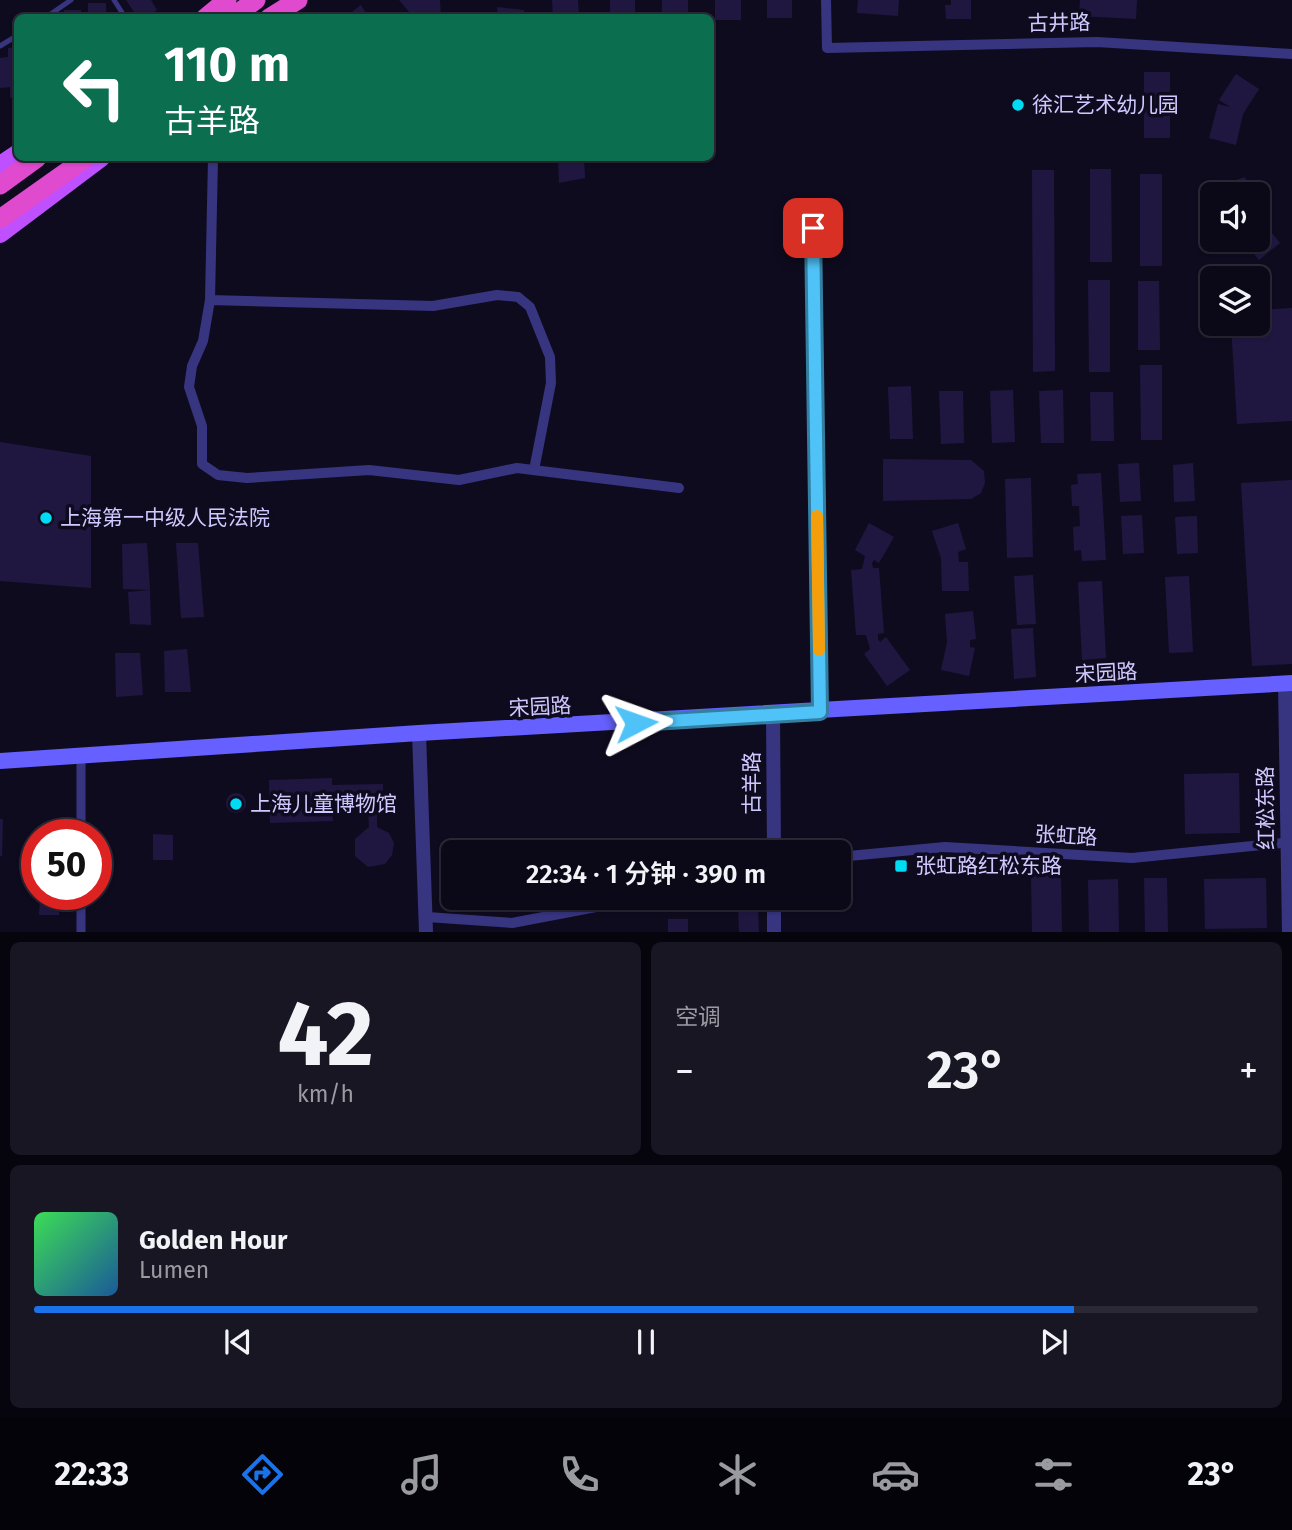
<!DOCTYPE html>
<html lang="zh">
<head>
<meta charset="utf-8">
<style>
  body { margin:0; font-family:"Fira Sans","Noto Sans SC",sans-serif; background:#191624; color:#f1f3f6; height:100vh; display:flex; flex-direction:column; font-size:26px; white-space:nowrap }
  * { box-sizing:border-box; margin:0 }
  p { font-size:23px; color:#9a9aa1 }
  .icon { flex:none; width:38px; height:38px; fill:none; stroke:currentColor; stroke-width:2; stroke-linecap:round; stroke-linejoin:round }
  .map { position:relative; height:932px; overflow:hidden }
  .side { display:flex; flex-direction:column; gap:10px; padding:10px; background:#06040d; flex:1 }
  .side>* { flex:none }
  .top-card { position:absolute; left:14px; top:14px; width:700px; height:147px; border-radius:10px; box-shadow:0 2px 5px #0004,0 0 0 2px #2b2936; background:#0b6e4f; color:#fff; overflow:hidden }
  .tools { position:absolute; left:1200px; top:182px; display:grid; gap:14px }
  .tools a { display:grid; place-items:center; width:70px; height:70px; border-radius:10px; background:#0b0817; box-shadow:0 2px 5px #0004,0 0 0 2px #2b2936; font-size:35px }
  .speed { position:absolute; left:21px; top:819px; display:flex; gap:14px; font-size:35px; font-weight:700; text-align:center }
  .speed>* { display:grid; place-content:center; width:91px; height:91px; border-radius:50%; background:#0b0817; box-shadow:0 2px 5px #0004,0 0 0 2px #2b2936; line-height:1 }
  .speed .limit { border:10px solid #d22; background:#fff; color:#111 }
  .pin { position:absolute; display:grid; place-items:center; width:60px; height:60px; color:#fff; margin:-30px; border-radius:14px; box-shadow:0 4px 10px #0006 }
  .me { position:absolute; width:77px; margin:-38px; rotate:86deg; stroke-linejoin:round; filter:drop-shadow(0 0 5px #0008) }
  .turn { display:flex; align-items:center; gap:24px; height:147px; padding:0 35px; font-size:32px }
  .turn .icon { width:91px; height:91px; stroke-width:2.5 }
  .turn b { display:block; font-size:49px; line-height:60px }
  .big { font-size:52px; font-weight:600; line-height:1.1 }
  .side .widget { flex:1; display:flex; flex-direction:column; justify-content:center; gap:10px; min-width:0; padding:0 24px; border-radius:10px; background:#191624 }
  .side .dial { align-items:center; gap:0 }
  .dial b { font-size:91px; line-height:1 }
  .song { display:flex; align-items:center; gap:21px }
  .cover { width:84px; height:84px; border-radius:10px; background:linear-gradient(135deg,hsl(130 70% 55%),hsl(210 70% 35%)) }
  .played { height:7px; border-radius:4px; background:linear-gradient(90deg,#1a73e8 85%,#2b2936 85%) }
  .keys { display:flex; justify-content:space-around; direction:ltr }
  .heat { display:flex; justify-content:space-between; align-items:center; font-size:38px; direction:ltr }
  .side .tiles { flex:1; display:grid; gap:10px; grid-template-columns:1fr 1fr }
  .widget:last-child { grid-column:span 2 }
  .trip { position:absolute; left:441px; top:840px; width:410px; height:70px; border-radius:10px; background:#0b0817; box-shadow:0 2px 5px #0004,0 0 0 2px #2b2936; font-weight:600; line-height:70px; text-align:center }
  .tab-bar { display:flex; height:112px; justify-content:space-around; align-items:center; background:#040309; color:#9a9aa1 }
  .tab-bar .icon { width:49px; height:49px }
  .tab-bar .on { color:#1a73e8 }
  .tab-bar b { font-size:32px; color:#f1f3f6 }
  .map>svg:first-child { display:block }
</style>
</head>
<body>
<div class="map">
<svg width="1292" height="932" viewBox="0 0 1292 932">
  <rect width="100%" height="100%" fill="#0f0b1f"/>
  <path fill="#201741" d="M 126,0 L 151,0 L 157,10 L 145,18 L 138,18 Z
    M 399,0 L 440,0 L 441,18 L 416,18 L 415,13 L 410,13 Z
    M 552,0 L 578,0 L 579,18 L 553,18 Z
    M 610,0 L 635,0 L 635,18 L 610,18 Z
    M 662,0 L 688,0 L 688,18 L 662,18 Z
    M 715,0 L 741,0 L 741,20 L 715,20 Z
    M 767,0 L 792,0 L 792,18 L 767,18 Z
    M 858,0 L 899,0 L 898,16 L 857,13 Z
    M 951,0 L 971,0 L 971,19 L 946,19 L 945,5 L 951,5 Z
    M 1080,0 L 1137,0 L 1136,19 L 1079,16 Z
    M 88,3 L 106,3 L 106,18 L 88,18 Z
    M 361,5 L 369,18 L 344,18 Z
    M 497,7 L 524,10 L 524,18 L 498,18 Z
    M 64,10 L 81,10 L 81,18 L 64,18 Z
    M 18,47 L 18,97 L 10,98 L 10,87 L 0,88 L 0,58 L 8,57 L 8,48 Z
    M 1144,72 L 1170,72 L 1170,138 L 1144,138 Z
    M 1236,74 L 1259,89 L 1243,114 L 1236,145 L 1209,138 L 1218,104 L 1230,107 L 1219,100 Z
    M 558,158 L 584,158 L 585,178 L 559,183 Z
    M 1090,169 L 1111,169 L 1112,262 L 1090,262 Z
    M 1032,170 L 1054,170 L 1055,371 L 1033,372 Z
    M 1140,174 L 1162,174 L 1162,266 L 1140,266 Z
    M 1245,177 L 1251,194 L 1225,194 L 1221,185 Z
    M 1258,216 L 1280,243 L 1259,260 L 1243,240 L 1258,240 Z
    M 1088,280 L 1110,280 L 1110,372 L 1089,372 Z
    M 1138,281 L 1159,281 L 1160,350 L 1138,350 Z
    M 1292,308 L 1292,421 L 1237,424 L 1231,324 L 1258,324 L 1258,310 Z
    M 1140,365 L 1162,365 L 1162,440 L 1141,440 Z
    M 911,386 L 913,439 L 890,439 L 888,387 Z
    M 1013,390 L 1015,442 L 992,443 L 990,391 Z
    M 1063,390 L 1064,443 L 1041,443 L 1039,391 Z
    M 939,391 L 963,391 L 964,443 L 941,444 Z
    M 1090,392 L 1113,392 L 1114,441 L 1091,441 Z
    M 0,442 L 91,456 L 91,588 L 0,581 Z
    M 883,459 L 971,460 L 984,471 L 985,483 L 981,493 L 971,499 L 883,501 Z
    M 1139,463 L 1141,501 L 1120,502 L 1118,464 Z
    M 1193,463 L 1195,501 L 1174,502 L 1173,465 Z
    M 1101,473 L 1106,560 L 1082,561 L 1081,550 L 1074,551 L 1073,527 L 1080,526 L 1079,506 L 1072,506 L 1071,485 L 1078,484 L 1077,474 Z
    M 1031,478 L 1033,557 L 1007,558 L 1005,479 Z
    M 1292,480 L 1292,664 L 1252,666 L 1241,483 Z
    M 1142,515 L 1144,553 L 1123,554 L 1121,516 Z
    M 1197,516 L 1198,553 L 1177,554 L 1175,517 Z
    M 869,523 L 894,537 L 879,563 L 874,560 L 872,563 L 873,568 L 879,568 L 884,633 L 878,634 L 878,639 L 880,642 L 886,637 L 910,670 L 887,686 L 864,654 L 870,649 L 866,635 L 856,635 L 851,570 L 862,569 L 865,556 L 855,550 Z
    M 958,523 L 966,549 L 958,552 L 959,562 L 968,562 L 969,591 L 942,591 L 941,558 L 932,531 Z
    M 147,543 L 150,590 L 123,589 L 122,544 Z
    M 176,543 L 198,543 L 204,617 L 181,618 Z
    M 1033,575 L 1036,624 L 1017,625 L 1014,576 Z
    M 1189,576 L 1193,652 L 1169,653 L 1165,577 Z
    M 1102,581 L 1106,658 L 1082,660 L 1078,582 Z
    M 150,590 L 151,625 L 130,624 L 128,592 Z
    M 973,611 L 976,639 L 970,640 L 970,647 L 975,648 L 969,676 L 941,670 L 947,642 L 945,614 Z
    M 1033,628 L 1036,677 L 1014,679 L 1011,629 Z
    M 187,649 L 191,692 L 165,692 L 164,651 Z
    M 115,653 L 140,653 L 143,695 L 116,697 Z
    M 1239,773 L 1240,833 L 1185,834 L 1184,774 Z
    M 332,778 L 332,785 L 383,784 L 383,808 L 377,809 L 377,827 L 389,833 L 394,843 L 392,855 L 385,864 L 368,867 L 355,856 L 355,839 L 369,827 L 368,809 L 357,809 L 357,804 L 332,805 L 333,821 L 270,823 L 269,780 Z
    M226 803a10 10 0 1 1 20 0a10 10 0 1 1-20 0Z
    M 0,819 L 3,819 L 2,856 L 0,856 Z
    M 153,834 L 173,835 L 173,860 L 153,860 Z
    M 1061,873 L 1062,932 L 1032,932 L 1031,874 Z
    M 1144,878 L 1167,878 L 1168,932 L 1145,932 Z
    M 1266,878 L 1267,928 L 1205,929 L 1204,879 Z
    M 1118,879 L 1119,932 L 1089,932 L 1088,880 Z
    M 40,894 L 59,894 L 59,915 L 39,915 Z
    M 758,909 L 759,932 L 739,932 L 738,910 Z
    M 668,919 L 688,919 L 688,932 L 668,932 Z"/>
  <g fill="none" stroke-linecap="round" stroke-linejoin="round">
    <path stroke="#383580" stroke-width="5" d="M 114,0 L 123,14
      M 45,18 L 71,0
      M 0,46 L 18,35"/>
    <path stroke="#383580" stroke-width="9" d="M 81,756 L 81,835
      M 81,894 L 81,932"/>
    <path stroke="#383580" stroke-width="10" d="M 826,0 L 827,48 L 1097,42 L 1292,54
      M 213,158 L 210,300 L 203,341 L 192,366 L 189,387 L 202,426 L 202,464 L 218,475 L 247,478 L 369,470 L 459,480 L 517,468 L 679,488
      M 813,228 L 820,712
      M 210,300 L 433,306 L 497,295 L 518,297 L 530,307 L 550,357 L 551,383 L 534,470
      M 838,857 L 945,847 L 1132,858 L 1292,842
      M 427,917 L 512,923 L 643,898"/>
    <path stroke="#383580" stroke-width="14" d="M 1285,684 L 1289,932
      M 773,714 L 774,852
      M 419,733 L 426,932
      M 774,898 L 774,932"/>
    <path stroke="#6560ff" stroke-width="16" d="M 0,761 L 419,733 L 1292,683"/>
    <path stroke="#bf50ff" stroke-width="18" d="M 0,165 L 18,153
      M 0,234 L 101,158"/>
    <path stroke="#df4ace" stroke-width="19" d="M 205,18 L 227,0
      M 231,18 L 256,0
      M 269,18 L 298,0
      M 0,185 L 37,158
      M 0,219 L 86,158"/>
  </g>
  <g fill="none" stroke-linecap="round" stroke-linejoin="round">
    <defs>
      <path id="route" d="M 636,723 L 820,712 L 813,228"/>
    </defs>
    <use href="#route" stroke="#337fa1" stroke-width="18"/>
    <use href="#route" stroke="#4fc3f7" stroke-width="12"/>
    <path stroke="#f59e0b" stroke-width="12" d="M 817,516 L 819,650"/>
  </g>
  <g fill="#00dbf4" stroke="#0f0b1f" stroke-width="2.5">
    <circle cx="1018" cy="105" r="7"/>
    <circle cx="46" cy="518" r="7"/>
    <circle cx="236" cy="804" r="7"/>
    <rect x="894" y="859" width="14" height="14" rx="3.5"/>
  </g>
  <g text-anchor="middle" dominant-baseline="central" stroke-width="7" stroke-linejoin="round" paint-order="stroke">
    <g font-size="21" fill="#d0c9ff" stroke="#0f0b1f">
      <text transform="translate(1059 23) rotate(-1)">古井路</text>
      <text transform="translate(1106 673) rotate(-3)">宋园路</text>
      <text transform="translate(540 707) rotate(-3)">宋园路</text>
      <text transform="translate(752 783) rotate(-90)">古羊路</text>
      <text transform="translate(1266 808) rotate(-91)">红松东路</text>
      <text transform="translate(1066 836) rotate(3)">张虹路</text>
    </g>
    <g font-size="21" fill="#d0c9ff" stroke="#0f0b1f" text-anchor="start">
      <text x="1032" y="105">徐汇艺术幼儿园</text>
      <text x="60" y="518">上海第一中级人民法院</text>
      <text x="250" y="804">上海儿童博物馆</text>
      <text x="915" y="866">张虹路红松东路</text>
    </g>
  </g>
</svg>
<div class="tools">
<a><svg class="icon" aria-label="sound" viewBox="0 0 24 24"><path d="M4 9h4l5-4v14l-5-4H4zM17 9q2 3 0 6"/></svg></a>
<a><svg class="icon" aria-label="layers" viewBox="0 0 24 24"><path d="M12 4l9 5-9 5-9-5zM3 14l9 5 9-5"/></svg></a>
</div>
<div class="speed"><div class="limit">50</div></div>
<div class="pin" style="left:813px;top:228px;background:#d93025"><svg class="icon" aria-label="arrive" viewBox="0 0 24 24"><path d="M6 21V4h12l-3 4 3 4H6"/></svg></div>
<svg class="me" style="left:636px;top:723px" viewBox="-20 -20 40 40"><path d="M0-17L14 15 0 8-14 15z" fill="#4fc3f7" stroke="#fff" stroke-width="4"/></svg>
<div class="trip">22:34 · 1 分钟 · 390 m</div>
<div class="top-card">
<div class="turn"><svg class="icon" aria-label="left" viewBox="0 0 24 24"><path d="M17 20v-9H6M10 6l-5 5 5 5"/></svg><div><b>110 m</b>古羊路</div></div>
</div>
</div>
<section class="side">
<div class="tiles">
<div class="widget dial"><b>42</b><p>km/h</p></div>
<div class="widget"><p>空调</p>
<div class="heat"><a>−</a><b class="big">23°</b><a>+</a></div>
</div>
<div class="widget">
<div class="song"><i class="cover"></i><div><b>Golden Hour</b><p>Lumen</p></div></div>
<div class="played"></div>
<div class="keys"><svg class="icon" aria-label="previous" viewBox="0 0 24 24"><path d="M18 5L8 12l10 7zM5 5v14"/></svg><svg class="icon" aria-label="pause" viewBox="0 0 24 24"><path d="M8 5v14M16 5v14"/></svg><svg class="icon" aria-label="next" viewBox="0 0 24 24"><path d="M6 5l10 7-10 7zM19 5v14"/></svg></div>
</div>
</div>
</section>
<nav class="tab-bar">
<b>22:33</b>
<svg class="icon on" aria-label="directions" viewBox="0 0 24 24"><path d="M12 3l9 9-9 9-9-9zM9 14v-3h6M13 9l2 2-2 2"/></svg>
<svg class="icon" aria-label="music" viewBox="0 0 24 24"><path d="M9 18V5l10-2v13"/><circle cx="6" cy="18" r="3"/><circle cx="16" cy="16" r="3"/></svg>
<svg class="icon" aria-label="phone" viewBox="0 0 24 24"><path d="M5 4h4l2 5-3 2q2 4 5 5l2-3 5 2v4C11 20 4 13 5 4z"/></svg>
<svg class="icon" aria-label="climate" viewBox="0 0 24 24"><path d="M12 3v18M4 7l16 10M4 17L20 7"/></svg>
<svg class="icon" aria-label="car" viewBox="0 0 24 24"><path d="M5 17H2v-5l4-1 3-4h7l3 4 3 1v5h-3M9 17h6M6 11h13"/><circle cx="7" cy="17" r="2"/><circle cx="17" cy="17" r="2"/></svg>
<svg class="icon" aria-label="filters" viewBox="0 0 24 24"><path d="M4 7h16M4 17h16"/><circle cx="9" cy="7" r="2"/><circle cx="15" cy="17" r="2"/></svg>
<b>23°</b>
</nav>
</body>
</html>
